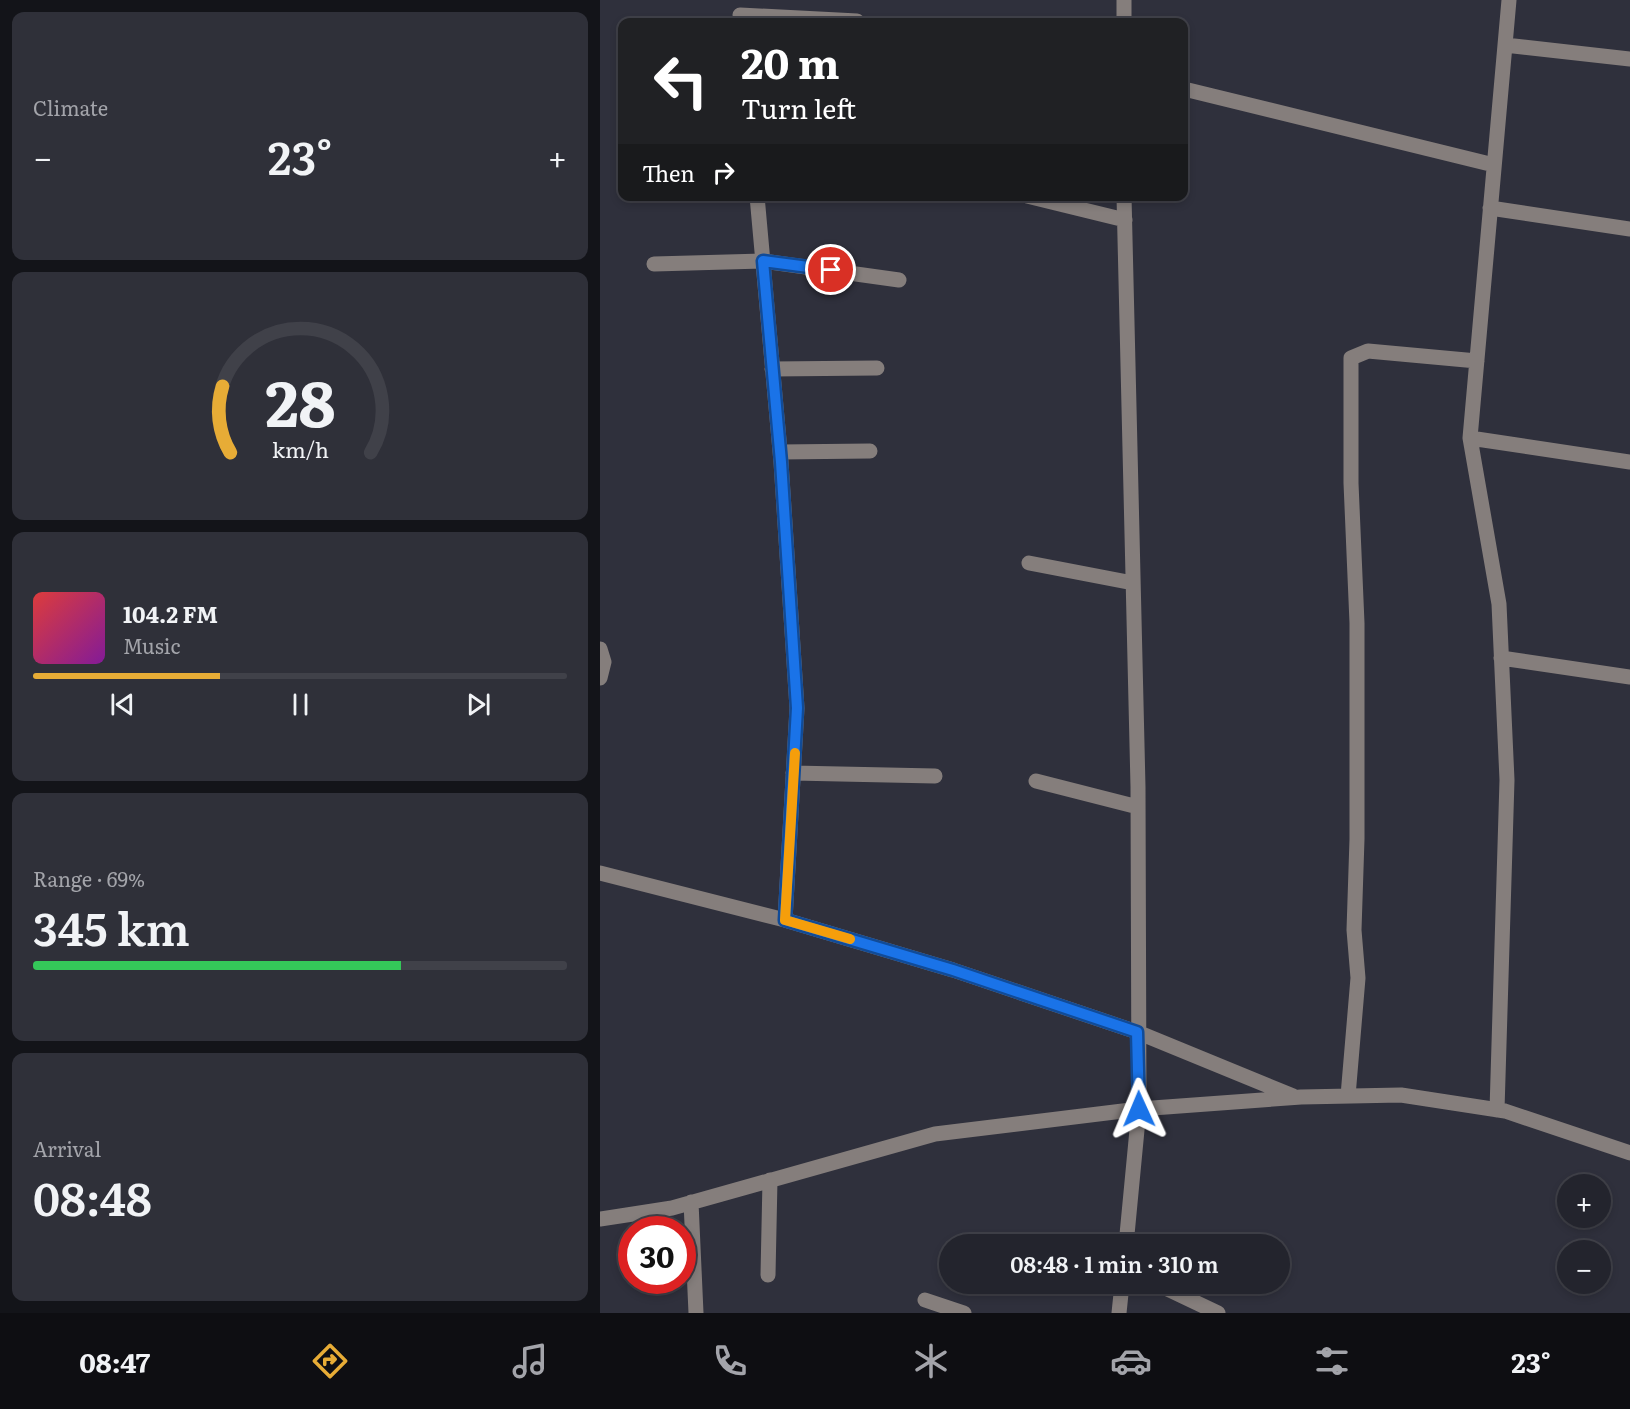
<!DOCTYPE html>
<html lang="en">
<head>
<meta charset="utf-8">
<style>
  body { margin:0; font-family:Literata,serif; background:#2f3039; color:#f1f3f6; height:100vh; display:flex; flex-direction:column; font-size:22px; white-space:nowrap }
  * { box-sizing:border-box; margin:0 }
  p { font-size:20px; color:#a3a4aa }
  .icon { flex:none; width:33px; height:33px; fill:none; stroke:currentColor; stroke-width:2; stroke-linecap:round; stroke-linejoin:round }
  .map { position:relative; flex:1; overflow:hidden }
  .details { display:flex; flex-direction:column; gap:12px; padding:12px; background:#131419; width:600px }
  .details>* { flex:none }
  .banner { position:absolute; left:18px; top:18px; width:570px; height:183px; border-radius:12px; box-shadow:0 3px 9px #0003,0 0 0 2px #404149; background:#202124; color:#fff; overflow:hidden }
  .fabs { position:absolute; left:957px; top:1174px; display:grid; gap:12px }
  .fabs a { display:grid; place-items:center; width:54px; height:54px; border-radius:50%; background:#23242d; box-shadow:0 3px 9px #0003,0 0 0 2px #404149; font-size:30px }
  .speed { position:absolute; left:18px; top:1216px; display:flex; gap:12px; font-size:30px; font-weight:700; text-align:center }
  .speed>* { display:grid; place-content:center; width:78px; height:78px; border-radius:50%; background:#23242d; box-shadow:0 3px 9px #0003,0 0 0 2px #404149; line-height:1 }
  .speed .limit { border:9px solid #d22; background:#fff; color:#111 }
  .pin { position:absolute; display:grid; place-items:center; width:51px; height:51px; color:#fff; margin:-26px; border:3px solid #fff; border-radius:50%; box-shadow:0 2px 6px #0007 }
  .me { position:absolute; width:66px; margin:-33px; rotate:359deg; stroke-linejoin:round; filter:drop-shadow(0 0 4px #0008) }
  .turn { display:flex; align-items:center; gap:21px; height:126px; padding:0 24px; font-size:27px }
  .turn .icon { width:78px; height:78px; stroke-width:2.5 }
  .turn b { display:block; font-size:42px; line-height:51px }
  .then { display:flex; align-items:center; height:57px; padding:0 24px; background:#0003; gap:12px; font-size:22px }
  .big { font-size:45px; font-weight:600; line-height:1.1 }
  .details .tile { flex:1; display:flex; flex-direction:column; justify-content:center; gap:9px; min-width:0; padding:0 21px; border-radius:12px; background:#2f3039 }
  .details .dial { align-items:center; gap:0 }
  .dial svg { height:156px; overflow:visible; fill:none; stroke:#404149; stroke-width:7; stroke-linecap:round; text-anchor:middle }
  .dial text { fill:#f1f3f6; stroke:none }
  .song { display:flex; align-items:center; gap:18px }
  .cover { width:72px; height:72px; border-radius:9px; background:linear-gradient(135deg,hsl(0 70% 55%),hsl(290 70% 35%)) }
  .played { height:6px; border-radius:3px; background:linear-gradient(90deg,#e7ac36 35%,#404149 35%) }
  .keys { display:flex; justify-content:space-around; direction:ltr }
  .heat { display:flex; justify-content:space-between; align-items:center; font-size:33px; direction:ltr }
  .charge { height:9px; border-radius:4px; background:linear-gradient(90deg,#34c759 69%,#404149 0) }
  .trip { position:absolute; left:339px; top:1234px; width:351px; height:60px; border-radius:30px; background:#23242d; box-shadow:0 3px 9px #0003,0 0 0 2px #404149; font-weight:600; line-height:60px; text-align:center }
  .dock { display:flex; height:96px; justify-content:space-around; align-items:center; background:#0e0e12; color:#a3a4aa }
  .dock .icon { width:42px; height:42px }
  .dock .on { color:#e7ac36 }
  .dock b { font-size:27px; color:#f1f3f6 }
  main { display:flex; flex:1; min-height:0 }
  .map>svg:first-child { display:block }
</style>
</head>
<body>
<main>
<section class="details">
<div class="tile"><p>Climate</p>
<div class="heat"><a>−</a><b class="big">23°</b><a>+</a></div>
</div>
<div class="tile dial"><svg viewBox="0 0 100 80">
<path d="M14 69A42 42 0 1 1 86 69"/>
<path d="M14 69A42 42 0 0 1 10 35" stroke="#e7ac36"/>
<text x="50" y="56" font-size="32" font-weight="700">28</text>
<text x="50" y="72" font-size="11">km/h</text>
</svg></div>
<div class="tile">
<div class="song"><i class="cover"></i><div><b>104.2 FM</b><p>Music</p></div></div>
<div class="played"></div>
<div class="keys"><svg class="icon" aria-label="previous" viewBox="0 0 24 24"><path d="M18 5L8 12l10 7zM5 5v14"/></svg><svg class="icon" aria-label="pause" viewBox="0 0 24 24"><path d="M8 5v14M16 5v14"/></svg><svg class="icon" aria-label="next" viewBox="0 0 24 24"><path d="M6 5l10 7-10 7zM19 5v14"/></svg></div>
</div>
<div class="tile"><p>Range · 69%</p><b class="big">345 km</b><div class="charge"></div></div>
<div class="tile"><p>Arrival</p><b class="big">08:48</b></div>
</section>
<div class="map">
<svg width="1030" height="1313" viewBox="0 0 1030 1313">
  <rect width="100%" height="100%" fill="#2f303c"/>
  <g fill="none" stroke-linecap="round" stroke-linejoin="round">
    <path stroke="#857e7c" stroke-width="15" d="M 524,0 L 524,22
      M 140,15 L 257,21
      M 905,45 L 1030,59
      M 584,89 L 894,165
      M 157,196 L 181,462 L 197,708 L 185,920
      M 427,196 L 525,220
      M 524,196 L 538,787 L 539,1109 L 701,1097 L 801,1095 L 905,1111 L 1030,1153
      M 890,208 L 1030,229
      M 54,264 L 163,261 L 299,280
      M 172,369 L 277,368
      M 870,438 L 1030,462
      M 180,452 L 270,451
      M 429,563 L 533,583
      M 0,649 L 4,662 L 0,678
      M 901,658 L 1030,677
      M 193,773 L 335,776
      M 436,781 L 538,807
      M 0,873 L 185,920 L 353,970 L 537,1032 L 693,1096
      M 748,1096 L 758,978 L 754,930 L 757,839 L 757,623 L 751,483 L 751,358 L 768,351 L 877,361
      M 897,1110 L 907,780 L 899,604 L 870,438 L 909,0
      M 91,1202 L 96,1313
      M 0,1219 L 72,1208 L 335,1134 L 539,1109 L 526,1245
      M 168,1275 L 170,1180
      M 557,1284 L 618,1313
      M 325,1300 L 364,1313
      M 519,1313 L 522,1284"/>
  </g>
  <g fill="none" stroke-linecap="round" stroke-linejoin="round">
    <defs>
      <path id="route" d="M 231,270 L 163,261 L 181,462 L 197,708 L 185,920 L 353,970 L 537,1032 L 539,1109"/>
    </defs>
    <use href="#route" stroke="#114b97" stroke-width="15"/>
    <use href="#route" stroke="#1a73e8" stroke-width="10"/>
    <path stroke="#f59e0b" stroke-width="10" d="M 195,753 L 185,920 L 250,939"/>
  </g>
</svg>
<div class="fabs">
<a>+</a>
<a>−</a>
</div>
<div class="speed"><div class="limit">30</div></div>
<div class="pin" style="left:231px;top:270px;background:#d93025"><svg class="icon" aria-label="arrive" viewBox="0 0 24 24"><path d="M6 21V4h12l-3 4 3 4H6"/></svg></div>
<svg class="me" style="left:539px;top:1109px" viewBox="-20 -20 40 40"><path d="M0-17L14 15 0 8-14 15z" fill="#1a73e8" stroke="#fff" stroke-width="4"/></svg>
<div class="trip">08:48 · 1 min · 310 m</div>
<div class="banner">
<div class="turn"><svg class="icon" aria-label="left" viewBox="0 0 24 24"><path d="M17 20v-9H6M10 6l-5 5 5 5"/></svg><div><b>20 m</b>Turn left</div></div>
<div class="then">Then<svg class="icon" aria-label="right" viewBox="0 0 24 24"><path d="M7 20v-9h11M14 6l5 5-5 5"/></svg></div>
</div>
</div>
</main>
<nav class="dock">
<b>08:47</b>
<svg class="icon on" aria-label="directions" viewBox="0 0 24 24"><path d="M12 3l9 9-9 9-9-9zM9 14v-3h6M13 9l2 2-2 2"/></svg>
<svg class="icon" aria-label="music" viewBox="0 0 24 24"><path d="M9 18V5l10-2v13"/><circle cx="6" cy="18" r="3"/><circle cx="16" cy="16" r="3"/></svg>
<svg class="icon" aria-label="phone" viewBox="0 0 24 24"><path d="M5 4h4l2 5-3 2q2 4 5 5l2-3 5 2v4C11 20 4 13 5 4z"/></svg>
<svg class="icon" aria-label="climate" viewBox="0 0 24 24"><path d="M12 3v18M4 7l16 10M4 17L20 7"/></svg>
<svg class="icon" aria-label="car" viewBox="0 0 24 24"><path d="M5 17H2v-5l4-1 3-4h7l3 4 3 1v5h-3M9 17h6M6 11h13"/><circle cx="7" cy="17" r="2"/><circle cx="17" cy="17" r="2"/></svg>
<svg class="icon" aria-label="filters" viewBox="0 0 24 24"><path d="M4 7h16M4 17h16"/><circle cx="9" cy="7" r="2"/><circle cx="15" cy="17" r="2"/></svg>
<b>23°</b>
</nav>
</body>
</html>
